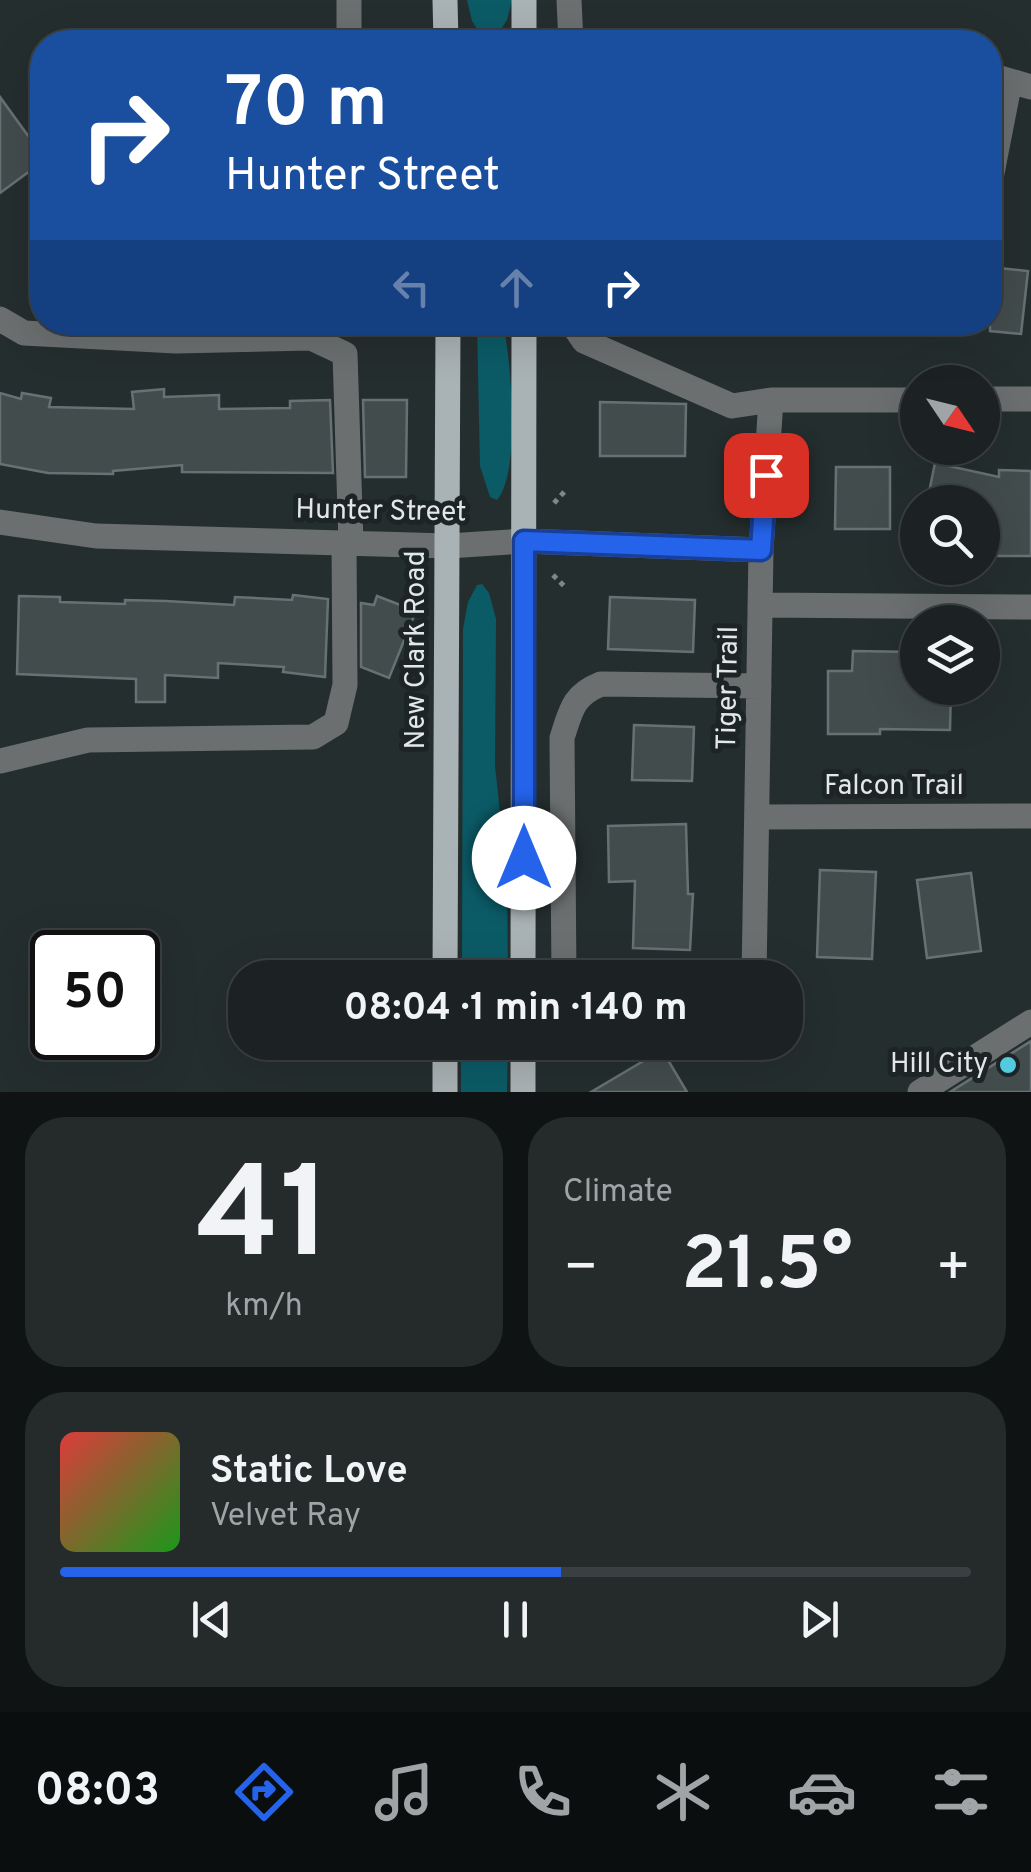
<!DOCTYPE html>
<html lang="en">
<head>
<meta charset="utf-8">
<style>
  body { margin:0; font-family:Overpass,sans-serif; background:#252a2b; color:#f1f3f6; height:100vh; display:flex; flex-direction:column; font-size:38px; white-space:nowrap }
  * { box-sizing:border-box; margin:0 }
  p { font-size:32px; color:#a0a4a6 }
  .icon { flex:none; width:55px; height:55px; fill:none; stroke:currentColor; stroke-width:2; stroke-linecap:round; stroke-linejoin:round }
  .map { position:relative; height:1092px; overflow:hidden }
  .drawer { display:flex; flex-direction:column; gap:25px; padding:25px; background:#0f1313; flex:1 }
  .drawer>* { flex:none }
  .guide { position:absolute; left:30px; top:30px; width:972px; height:305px; border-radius:40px; box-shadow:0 10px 40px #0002,0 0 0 2px #3a3f41; background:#1a4fa0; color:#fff; overflow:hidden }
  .needle { width:65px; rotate:125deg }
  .fabs { position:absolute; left:900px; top:365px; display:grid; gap:20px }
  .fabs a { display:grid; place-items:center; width:100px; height:100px; border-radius:50%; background:#1c2223; box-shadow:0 10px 40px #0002,0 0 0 2px #3a3f41; font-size:50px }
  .speed { position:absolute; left:30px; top:930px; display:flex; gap:20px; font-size:50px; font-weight:700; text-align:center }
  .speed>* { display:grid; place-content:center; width:130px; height:130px; border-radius:50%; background:#1c2223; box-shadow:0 10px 40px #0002,0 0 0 2px #3a3f41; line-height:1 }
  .speed .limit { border:5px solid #111; border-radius:15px; background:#fff; color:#111 }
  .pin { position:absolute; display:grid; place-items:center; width:85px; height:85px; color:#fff; margin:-42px; border-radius:20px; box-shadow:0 5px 15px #0006 }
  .me { position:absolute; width:110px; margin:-55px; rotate:0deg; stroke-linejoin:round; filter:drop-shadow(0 0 8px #0008) }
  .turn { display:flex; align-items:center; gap:35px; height:210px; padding:0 30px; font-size:45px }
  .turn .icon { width:130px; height:130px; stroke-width:2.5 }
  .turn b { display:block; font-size:70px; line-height:85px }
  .lanes { display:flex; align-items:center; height:95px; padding:0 30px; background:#0003; justify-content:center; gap:50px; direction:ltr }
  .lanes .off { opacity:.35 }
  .big { font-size:75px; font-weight:700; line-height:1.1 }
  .drawer .tile { flex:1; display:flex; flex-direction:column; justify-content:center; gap:15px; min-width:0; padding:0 35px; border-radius:40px; background:#252a2b }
  .drawer .dial { align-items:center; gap:0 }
  .dial b { font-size:130px; line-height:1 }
  .song { display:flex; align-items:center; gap:30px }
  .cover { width:120px; height:120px; border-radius:15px; background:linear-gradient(135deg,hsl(0 70% 55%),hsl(120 70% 35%)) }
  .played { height:10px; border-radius:5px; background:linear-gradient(90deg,#2563eb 55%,#3a3f41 55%) }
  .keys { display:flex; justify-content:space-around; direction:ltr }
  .heat { display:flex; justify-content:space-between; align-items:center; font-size:55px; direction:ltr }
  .drawer .tiles { flex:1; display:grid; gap:25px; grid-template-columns:1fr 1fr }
  .tile:last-child { grid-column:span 2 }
  .trip { position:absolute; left:228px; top:960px; width:575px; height:100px; border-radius:40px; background:#1c2223; box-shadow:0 10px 40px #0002,0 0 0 2px #3a3f41; font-weight:700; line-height:100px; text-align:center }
  .menu { display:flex; height:160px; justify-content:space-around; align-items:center; background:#0b0e0e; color:#a0a4a6 }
  .menu .icon { width:70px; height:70px }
  .menu .on { color:#2563eb }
  .menu b { font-size:45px; color:#f1f3f6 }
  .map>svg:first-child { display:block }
</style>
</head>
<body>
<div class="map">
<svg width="1031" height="1092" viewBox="0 0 1031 1092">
  <rect width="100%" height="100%" fill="#252e2f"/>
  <path fill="#0b5b67" d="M 467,0 L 512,0 L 507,20 L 493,41 L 486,42 L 472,21 Z
    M 477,323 L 503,323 C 511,359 521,473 497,500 L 490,497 L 480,466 Z
    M 482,584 L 489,593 L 496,619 L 495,766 L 507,876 L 508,977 L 462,977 L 463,629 L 468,602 L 477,585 Z
    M 461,1043 L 508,1043 L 507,1092 L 461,1092 Z"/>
  <path fill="#434c4d" stroke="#677173" stroke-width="2.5" d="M 0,97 L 42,155 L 42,162 L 0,193 Z
    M 990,267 L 1028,271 L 1021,334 L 990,331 Z
    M 164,389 L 164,397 L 219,395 L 219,409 L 290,408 L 290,401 L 330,400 L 333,473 L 182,472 L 182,465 L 113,471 L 113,474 L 48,473 L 0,464 L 0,393 L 21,399 L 22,393 L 51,398 L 49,407 L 134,409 L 132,392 Z
    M 363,400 L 407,400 L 406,477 L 365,477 Z
    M 600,402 L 686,404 L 685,456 L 600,456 Z
    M 935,463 L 999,477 L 999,470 L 1031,471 L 1031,556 L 982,556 L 982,502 L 927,502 Z
    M 836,467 L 890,467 L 890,529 L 835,529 Z
    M 293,595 L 328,599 L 325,677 L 283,672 L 284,667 L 218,663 L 218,678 L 165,675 L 165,702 L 136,702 L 136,679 L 17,674 L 19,596 L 60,597 L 60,602 L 125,604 L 125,600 L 166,601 L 234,605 L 235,597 L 292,600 Z
    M 377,596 L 416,611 L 389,678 L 361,667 L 361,603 L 374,605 Z
    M 610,597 L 695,600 L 693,652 L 608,649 Z
    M 853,651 L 918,652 L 918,688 L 951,688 L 950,730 L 880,729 L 880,734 L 828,734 L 828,671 L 852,671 Z
    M 634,725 L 694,727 L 692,781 L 632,780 Z
    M 686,824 L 688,894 L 693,894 L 690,950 L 633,948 L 635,881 L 609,882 L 608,826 Z
    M 820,870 L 876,872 L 872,959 L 817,957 Z
    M 971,873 L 981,951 L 927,958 L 917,880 Z
    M 1031,1041 L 1031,1092 L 950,1092 Z
    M 662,1050 L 687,1092 L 591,1092 Z"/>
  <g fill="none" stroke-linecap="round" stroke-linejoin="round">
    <path stroke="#7f8788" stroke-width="5" stroke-dasharray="5 5" stroke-linecap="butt" d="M 554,503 L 566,490
      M 553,575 L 565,587"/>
    <path stroke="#6b6f70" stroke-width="25" d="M 349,0 L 349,42
      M 569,0 L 571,42
      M 990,75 L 1031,87
      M 990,183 L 1010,81
      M 0,319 L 24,333 L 176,341 L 311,338 L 345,354 L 351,543
      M 571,322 L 584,341 L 732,406 L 771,400 L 918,400
      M 982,399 L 1031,399
      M 0,522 L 96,536 L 448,546 L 524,541 L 761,550
      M 760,605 L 1031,607
      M 0,761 L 88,740 L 313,737 L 336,723 L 345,685 L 344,543
      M 757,817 L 1031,816
      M 564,978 L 562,738 C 571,710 573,695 601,684 L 759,686
      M 754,978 L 761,550 L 771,400
      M 920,1092 L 1031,1022"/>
    <path stroke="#a9b2b4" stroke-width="25" d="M 445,0 L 446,42
      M 524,0 L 524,42
      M 445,978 L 448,322
      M 523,978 L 524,322
      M 445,1092 L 445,1042
      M 523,1092 L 523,1042"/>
  </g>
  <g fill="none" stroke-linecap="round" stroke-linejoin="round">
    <defs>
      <path id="route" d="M 524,858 L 524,541 L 761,550 L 766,475"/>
    </defs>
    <use href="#route" stroke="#184099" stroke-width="25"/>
    <use href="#route" stroke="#2563eb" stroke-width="18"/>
  </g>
  <circle fill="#54cade" stroke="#1c2426" stroke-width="4" cx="1008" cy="1065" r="10"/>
  <g text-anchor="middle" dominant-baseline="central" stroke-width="10" stroke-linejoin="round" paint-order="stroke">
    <g font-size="28" fill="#e2e7e8" stroke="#1c2426">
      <text transform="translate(381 512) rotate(1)">Hunter Street</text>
      <text transform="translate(417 650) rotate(-90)">New Clark Road</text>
      <text transform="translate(729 688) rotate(-89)">Tiger Trail</text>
      <text x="894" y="787">Falcon Trail</text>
    </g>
    <g font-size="28" fill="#e2e7e8" stroke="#1c2426" text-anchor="end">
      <text x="988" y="1065">Hill City</text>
    </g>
  </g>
</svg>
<div class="fabs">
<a><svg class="needle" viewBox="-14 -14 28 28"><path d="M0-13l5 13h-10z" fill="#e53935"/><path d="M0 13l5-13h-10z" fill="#a0a4a6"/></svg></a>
<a><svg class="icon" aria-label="search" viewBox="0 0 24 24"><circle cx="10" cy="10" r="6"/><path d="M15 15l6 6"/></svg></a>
<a><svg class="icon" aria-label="layers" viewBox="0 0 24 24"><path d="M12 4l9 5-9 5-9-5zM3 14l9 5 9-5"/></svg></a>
</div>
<div class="speed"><div class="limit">50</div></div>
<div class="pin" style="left:766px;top:475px;background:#d93025"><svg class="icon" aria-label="arrive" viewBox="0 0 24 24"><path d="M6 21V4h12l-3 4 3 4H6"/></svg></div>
<svg class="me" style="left:524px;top:858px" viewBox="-20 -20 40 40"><circle r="19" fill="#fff"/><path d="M0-13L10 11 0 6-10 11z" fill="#2563eb"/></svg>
<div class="trip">08:04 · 1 min · 140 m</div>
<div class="guide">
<div class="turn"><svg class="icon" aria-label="right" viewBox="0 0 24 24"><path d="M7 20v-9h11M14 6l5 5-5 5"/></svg><div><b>70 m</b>Hunter Street</div></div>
<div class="lanes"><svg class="icon off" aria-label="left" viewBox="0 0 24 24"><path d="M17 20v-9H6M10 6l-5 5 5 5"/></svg><svg class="icon off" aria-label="ahead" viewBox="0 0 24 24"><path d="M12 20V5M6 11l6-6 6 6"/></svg><svg class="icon" aria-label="right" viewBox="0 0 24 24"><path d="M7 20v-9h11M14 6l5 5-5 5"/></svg></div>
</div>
</div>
<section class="drawer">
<div class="tiles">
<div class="tile dial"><b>41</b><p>km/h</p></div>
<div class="tile"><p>Climate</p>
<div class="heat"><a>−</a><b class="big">21.5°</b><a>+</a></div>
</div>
<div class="tile">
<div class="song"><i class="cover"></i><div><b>Static Love</b><p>Velvet Ray</p></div></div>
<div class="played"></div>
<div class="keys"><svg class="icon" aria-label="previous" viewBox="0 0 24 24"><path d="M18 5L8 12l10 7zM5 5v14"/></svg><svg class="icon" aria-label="pause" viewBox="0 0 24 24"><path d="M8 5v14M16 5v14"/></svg><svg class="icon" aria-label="next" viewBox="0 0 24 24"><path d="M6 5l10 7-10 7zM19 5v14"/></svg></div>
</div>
</div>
</section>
<nav class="menu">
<b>08:03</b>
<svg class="icon on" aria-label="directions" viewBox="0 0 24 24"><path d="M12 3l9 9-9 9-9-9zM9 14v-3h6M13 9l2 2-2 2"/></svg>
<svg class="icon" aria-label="music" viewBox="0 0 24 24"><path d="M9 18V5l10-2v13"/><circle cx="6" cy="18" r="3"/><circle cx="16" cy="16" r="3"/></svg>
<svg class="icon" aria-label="phone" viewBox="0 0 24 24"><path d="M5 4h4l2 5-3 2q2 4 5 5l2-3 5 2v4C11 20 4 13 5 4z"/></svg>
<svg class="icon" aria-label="climate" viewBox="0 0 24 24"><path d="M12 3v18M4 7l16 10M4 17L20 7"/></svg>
<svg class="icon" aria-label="car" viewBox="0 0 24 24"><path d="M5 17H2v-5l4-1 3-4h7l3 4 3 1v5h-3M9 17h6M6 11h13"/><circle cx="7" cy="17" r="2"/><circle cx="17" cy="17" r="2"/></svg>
<svg class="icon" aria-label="filters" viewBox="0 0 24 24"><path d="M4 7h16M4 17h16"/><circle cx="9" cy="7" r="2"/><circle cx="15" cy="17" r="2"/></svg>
</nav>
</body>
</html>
